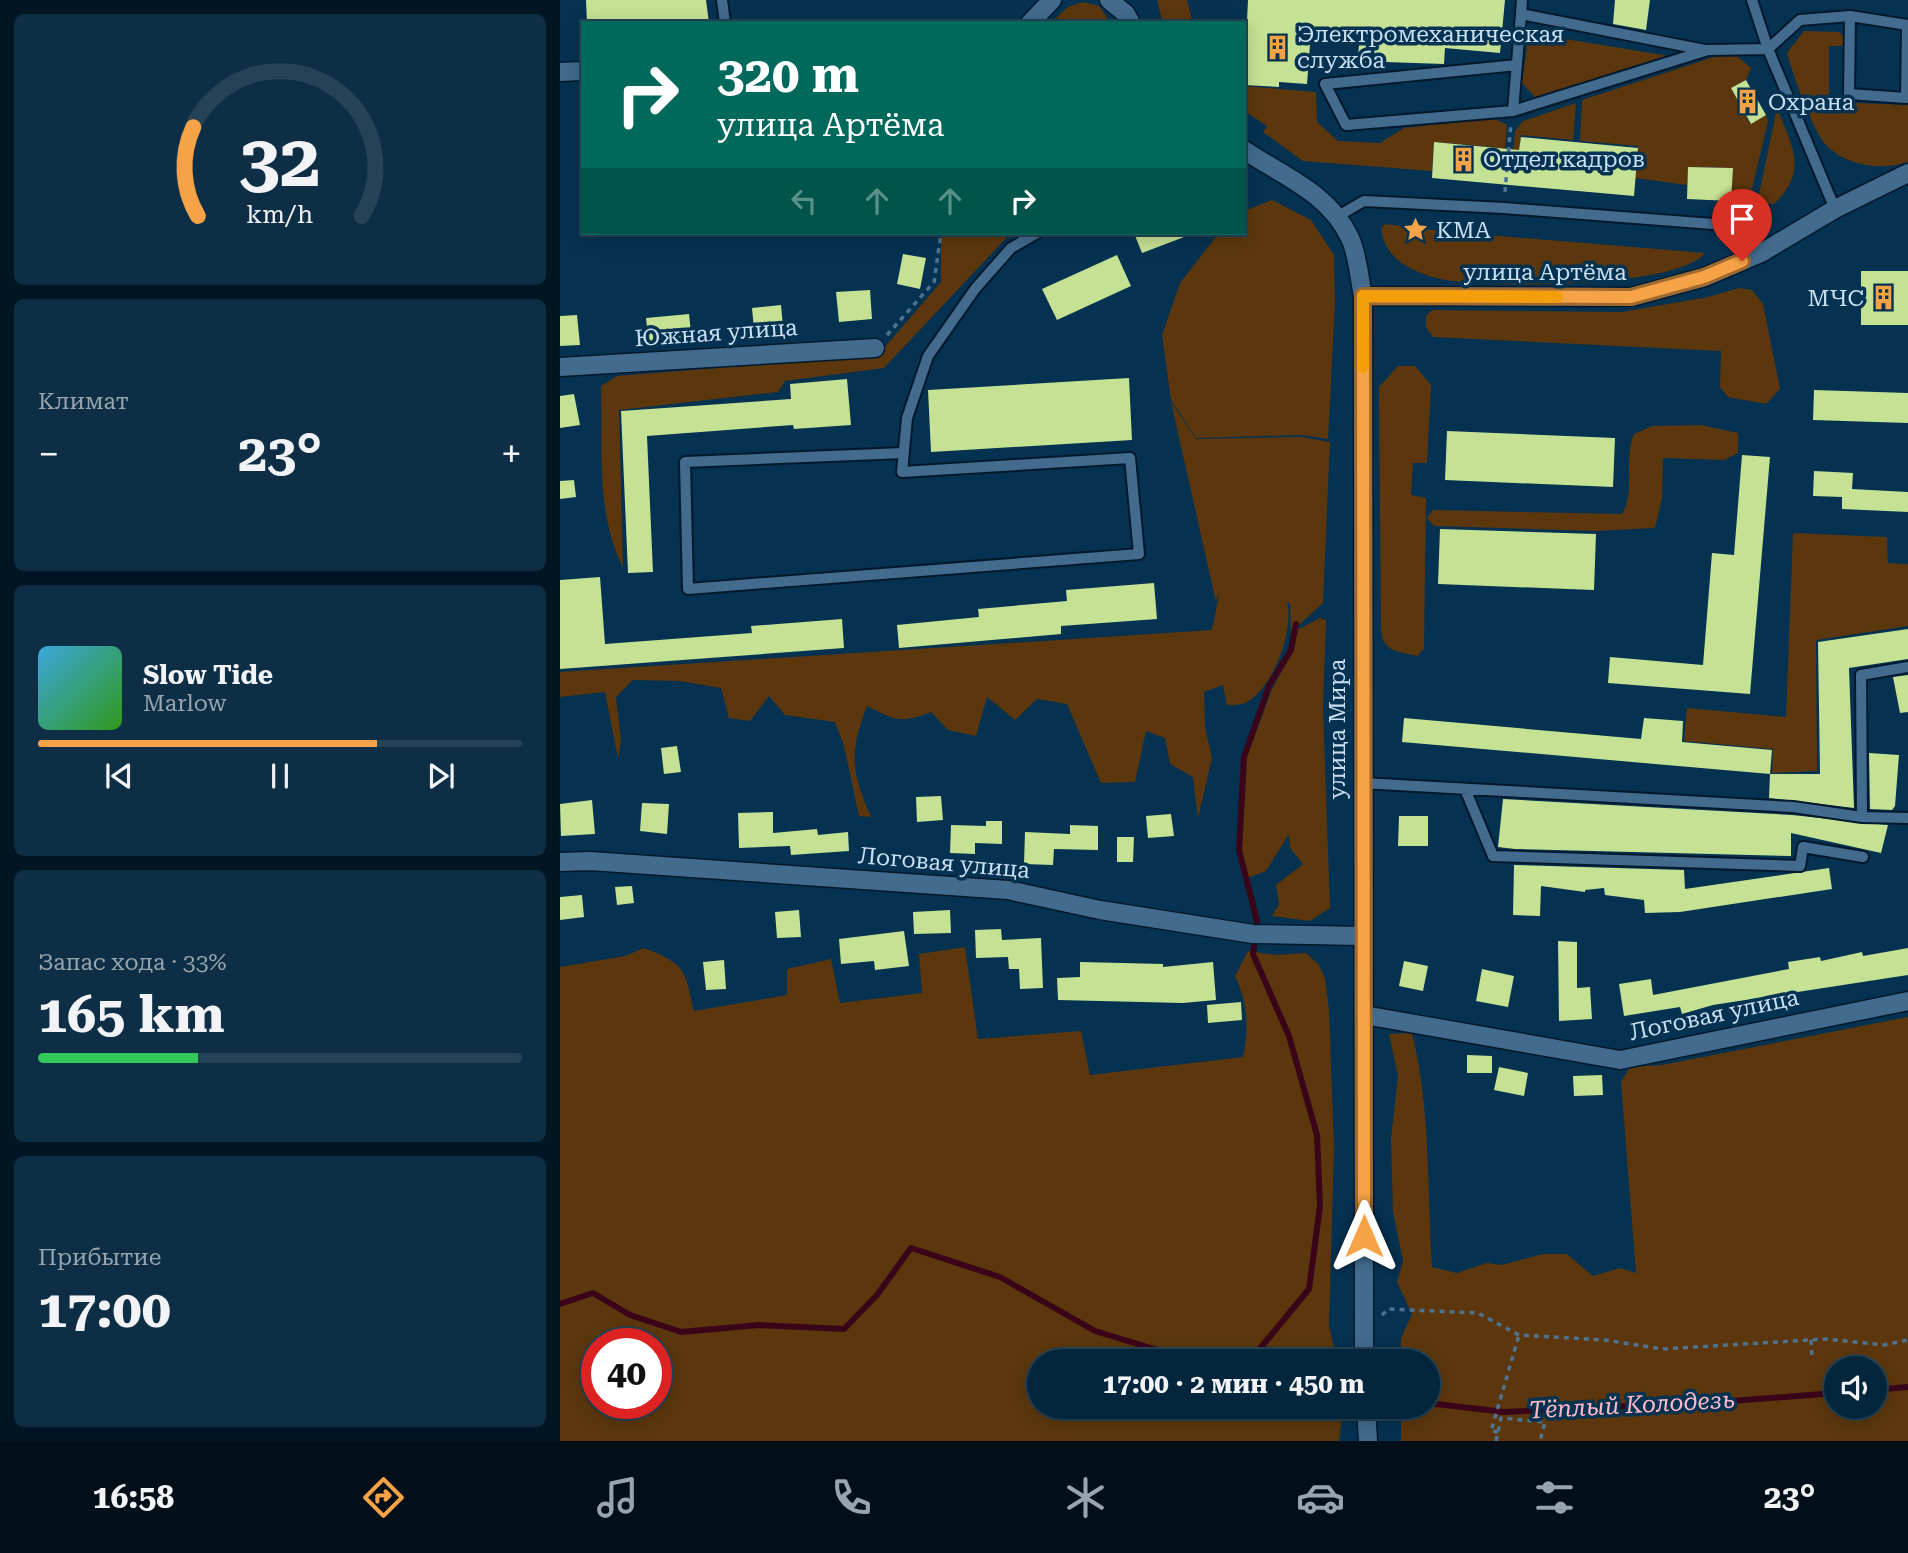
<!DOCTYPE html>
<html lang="ru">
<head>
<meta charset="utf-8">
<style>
  body { margin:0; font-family:"Roboto Serif",serif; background:#0d2e44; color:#f1f3f6; height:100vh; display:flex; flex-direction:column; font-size:26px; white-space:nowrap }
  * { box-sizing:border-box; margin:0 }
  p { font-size:23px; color:#97a5b0 }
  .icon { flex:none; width:38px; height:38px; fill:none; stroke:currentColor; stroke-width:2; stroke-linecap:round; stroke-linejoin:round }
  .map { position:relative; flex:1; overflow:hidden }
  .panel { display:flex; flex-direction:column; gap:14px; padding:14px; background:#021522; width:560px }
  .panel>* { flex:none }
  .hud { position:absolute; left:21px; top:21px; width:665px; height:214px; border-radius:0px; box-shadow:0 4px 18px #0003,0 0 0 2px #254357; background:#00695c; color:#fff; overflow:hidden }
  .tools { position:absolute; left:1264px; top:1356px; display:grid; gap:14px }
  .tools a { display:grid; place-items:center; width:63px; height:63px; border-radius:50%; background:#04263d; box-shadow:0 4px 18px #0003,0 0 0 2px #254357; font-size:35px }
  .speed { position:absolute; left:21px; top:1328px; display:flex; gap:14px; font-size:35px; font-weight:700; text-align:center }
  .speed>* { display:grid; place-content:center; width:91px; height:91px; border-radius:50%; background:#04263d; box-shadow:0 4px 18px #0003,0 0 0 2px #254357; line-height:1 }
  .speed .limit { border:10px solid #d22; background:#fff; color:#111 }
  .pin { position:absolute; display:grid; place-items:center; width:60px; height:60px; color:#fff; margin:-72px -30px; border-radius:50% 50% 50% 0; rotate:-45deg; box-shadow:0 0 7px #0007 }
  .pin .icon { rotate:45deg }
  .me { position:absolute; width:77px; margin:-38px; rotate:0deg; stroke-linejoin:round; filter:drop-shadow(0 0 5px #0008) }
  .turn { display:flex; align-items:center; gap:24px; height:147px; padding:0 21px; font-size:32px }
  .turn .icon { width:91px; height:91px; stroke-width:2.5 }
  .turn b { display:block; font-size:49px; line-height:60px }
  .lanes { display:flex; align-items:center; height:66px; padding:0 21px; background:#0003; justify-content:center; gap:35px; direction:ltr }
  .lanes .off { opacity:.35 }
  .big { font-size:52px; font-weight:700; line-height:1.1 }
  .panel .widget { flex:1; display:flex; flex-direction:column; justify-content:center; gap:10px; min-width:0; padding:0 24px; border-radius:10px; background:#0d2e44 }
  .panel .dial { align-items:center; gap:0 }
  .dial svg { height:182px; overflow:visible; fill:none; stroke:#254357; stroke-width:7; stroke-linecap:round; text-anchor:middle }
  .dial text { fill:#f1f3f6; stroke:none }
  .song { display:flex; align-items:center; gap:21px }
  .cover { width:84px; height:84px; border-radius:10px; background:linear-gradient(135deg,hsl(200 70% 55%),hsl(110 70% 35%)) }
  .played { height:7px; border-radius:4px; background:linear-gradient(90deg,#f6a247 70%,#254357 70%) }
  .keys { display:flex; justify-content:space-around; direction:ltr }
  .heat { display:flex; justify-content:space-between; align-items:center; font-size:38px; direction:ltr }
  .charge { height:10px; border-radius:5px; background:linear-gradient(90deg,#34c759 33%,#254357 0) }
  .trip { position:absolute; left:467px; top:1349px; width:413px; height:70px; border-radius:35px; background:#04263d; box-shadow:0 4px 18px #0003,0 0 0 2px #254357; font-weight:700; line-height:70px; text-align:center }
  .menu { display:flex; height:112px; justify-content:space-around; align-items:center; background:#020f18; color:#97a5b0 }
  .menu .icon { width:49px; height:49px }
  .menu .active { color:#f6a247 }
  .menu b { font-size:32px; color:#f1f3f6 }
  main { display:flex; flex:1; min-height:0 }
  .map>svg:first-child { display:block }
</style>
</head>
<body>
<main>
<section class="panel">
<div class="widget dial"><svg viewBox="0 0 100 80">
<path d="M14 69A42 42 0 1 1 86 69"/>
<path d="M14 69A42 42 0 0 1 12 30" stroke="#f6a247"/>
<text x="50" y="56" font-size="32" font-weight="700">32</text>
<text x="50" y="72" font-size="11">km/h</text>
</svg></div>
<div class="widget"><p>Климат</p>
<div class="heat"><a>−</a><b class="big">23°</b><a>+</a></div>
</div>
<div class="widget">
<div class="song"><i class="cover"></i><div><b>Slow Tide</b><p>Marlow</p></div></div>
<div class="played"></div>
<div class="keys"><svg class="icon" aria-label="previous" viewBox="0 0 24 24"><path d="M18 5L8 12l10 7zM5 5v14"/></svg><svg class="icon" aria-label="pause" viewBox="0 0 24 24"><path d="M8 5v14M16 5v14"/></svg><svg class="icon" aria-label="next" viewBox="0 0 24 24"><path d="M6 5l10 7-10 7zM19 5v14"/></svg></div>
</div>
<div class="widget"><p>Запас хода · 33%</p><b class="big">165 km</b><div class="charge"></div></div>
<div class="widget"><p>Прибытие</p><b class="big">17:00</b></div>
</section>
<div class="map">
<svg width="1348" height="1441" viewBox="0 0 1348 1441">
  <rect width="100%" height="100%" fill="#053251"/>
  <path fill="#5c370d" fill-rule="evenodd" d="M 597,0 L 627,0 L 633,23 L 603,23 Z
    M 523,2 L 539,6 L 551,23 L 490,23 L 508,7 Z
    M 1244,31 L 1279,32 L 1285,37 L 1287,46 L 1269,46 L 1269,102 L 1348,105 L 1348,162 C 1321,171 1286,166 1266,145 C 1253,132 1232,72 1227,53 Z
    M 975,34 L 1109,56 L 983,97 L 975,97 L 962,83 L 968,39 Z
    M 1163,54 L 1178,57 L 1191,68 L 1186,80 L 1171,88 L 1190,124 L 1206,115 L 1208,121 L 1189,202 L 1171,201 L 1173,168 L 1129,167 L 1127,185 L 1075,178 L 1078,146 L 1020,141 L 1022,100 Z
    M 684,86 L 756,92 L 757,122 L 778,141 L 820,143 L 844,128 L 933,118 L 947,125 L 943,173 L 934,147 L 874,142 L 872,171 L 743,161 L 703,132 L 707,126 L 684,111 Z
    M 1016,103 L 1013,140 L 961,135 L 956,180 L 951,177 L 955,131 L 963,121 Z
    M 1217,108 C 1232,147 1249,170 1214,204 L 1197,204 Z
    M 712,200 L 751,220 L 774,255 L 775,303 L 768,439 L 741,435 L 636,438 L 611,400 L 602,335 L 620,283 L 659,233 L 684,233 L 684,211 Z
    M 825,224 L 890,232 L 1145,253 C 1117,288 940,287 894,281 C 880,280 860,274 848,267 C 832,258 824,246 821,229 Z
    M 381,233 L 451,233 L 324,368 L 225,381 L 218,392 L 59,410 L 63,567 C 35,513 43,446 41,386 L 57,376 L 318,355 L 381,282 Z
    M 1179,288 L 1192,290 L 1203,304 L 1220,389 L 1206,404 L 1168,397 L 1160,387 L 1161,351 L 873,337 L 866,327 L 866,316 L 872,310 L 1062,312 L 1148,297 Z
    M 838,366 L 855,366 L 871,385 L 867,463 L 853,463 L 851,495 L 866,498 L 864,649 L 857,656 C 837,651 822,652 821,628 L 819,387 Z
    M 611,402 L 636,439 L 741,437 L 770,442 L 763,603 L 731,632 L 730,604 L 727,602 C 735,629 712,693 683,704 C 679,705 671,705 667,705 L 663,685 L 644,692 L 645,727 L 652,758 L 638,818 L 633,777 L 610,764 L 605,738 L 586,731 L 575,782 L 541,783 L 507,704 L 477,699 L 455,720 L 427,697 L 416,736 L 388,730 L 371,712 C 340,724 335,720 307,706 C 289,753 291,771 311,817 L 299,816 L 284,746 L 275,722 L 225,715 L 209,696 L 190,721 L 169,718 L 161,688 L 119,681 L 73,680 L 56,697 L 61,740 L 58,759 L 45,692 L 0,697 L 0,672 L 652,630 L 660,590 L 656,602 Z
    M 1141,425 L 1178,433 L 1178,453 L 1164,460 L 1103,458 L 1102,498 L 1095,528 L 1036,531 L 874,526 L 867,518 L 873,510 L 1062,514 C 1076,491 1063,459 1074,434 L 1092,426 Z
    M 1233,533 L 1327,537 L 1328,563 L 1348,564 L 1348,626 L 1256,640 L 1257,771 L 1212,773 L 1213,749 L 1124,741 L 1127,708 L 1226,717 Z
    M 760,618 L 766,620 L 763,708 L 770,908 L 750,921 L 712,916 L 719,904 L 716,885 L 743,864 L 730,848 L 729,834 L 706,871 L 688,878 L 682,850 L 686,759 L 712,689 L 733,651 L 737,630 Z
    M 405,947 L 418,1039 L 521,1031 L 530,1075 L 683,1057 C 689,1028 688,1004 675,976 L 688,951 L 716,955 L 746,953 L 759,965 L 765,978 L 769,1010 L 774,1148 L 769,1325 L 777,1361 L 480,1362 L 480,1407 L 783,1407 L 779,1441 L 0,1441 L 0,967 L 65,956 L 84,948 C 126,964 125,970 134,1011 L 227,995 L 227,969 L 271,959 L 280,1003 L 362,993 L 359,954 ZM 96,1344 L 96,1404 L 37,1404 L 37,1344 Z
    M 1348,1017 L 1348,1441 L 841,1441 L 841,1407 L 868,1407 L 868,1362 L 840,1361 L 841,1338 L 852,1314 L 837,1282 L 843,1261 L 833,1212 L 831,1139 L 838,1076 L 829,1034 L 852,1033 C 871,1110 867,1189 872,1267 L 897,1273 L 927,1263 L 942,1265 L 983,1254 L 1007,1254 L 1033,1276 L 1060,1268 L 1076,1273 L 1061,1082 L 1070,1067 L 1102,1065 ZM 1276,1368 L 1314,1368 L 1314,1407 L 1276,1407 Z"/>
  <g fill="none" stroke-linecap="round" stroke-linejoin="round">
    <path stroke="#3b0519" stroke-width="6" d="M 0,1304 L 33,1293 L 70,1315 L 121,1332 L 199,1325 L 284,1329 L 317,1295 L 351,1248 L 440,1277 L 535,1331 L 637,1362
      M 689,1362 L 749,1289 L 760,1206 L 757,1135 L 729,1036 L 693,954 L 697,921 L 679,850 L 684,757 L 709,686 L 731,650 L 736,624
      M 1314,1390 L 1348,1387
      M 868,1403 L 944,1412 L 1158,1402 L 1276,1393"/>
  </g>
  <path fill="#c5e193" d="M 26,0 L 146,0 L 149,23 L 27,23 Z
    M 688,0 L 945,0 L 940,53 L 885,48 L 884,64 L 825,62 L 825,69 L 797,67 L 800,35 L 751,31 L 747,84 L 719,82 L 719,87 L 684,85 Z
    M 1055,0 L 1090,0 L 1086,30 L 1053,24 Z
    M 1186,80 L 1206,115 L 1191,124 L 1171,88 Z
    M 961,137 L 1078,148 L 1074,196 L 872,178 L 874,142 L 959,150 Z
    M 1128,167 L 1173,168 L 1171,201 L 1127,199 Z
    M 574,233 L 632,233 L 632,234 L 582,253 Z
    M 343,254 L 366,258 L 360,289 L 337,284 Z
    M 557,255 L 571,286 L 497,320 L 482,289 Z
    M 1301,271 L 1348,271 L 1348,325 L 1301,325 Z
    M 310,290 L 312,319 L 279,322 L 276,292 Z
    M 221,305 L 224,337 L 195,340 L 192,308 Z
    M 129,314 L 132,342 L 89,346 L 86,318 Z
    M 17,315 L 20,345 L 0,346 L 0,316 Z
    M 569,378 L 572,440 L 371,452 L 368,390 Z
    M 287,379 L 291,425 L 234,429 L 233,425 L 87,436 L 93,572 L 68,573 L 61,411 L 231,399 L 230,384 Z
    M 1254,390 L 1348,393 L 1348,423 L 1253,420 Z
    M 14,394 L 20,425 L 0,428 L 0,396 Z
    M 887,431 L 1055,438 L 1053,487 L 885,480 Z
    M 1182,455 L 1210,457 L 1190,694 L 1048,683 L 1050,657 L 1143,665 L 1152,553 L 1174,555 Z
    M 1254,471 L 1293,473 L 1292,489 L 1348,492 L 1348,512 L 1282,509 L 1282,497 L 1253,496 Z
    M 14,480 L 16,497 L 0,499 L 0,481 Z
    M 880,529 L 1036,534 L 1034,590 L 878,584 Z
    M 40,577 L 45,644 L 192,633 L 191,626 L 282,619 L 284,648 L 0,669 L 0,580 Z
    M 594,583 L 597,619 L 501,626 L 501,634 L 339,648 L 337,625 L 419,617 L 418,609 L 507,601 L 506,590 Z
    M 1348,629 L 1348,659 L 1289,668 L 1294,808 L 1209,798 L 1210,774 L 1260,774 L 1258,642 Z
    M 1348,675 L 1348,712 L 1340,713 L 1333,677 Z
    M 844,718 L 1081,739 L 1084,718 L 1123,721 L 1122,742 L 1212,750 L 1210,774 L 842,742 Z
    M 117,746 L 121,772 L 104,774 L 101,748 Z
    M 1309,753 L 1339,755 L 1335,806 L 1332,810 L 1310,809 Z
    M 381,796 L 383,820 L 357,822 L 356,797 Z
    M 943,799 L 1232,815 L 1328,825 L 1321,853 L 1231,833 L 1231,856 L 955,849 L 938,847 Z
    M 32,800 L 35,834 L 1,836 L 0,804 Z
    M 82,803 L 109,804 L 107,834 L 80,831 Z
    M 213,812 L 213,833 L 257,829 L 258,835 L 288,832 L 289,851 L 231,855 L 230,846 L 179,848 L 178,813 Z
    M 611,814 L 614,836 L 588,838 L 586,816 Z
    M 839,816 L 868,816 L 868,846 L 838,846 Z
    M 426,821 L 442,821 L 442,844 L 415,843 L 415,854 L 390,853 L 391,825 L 426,826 Z
    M 510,825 L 538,826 L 538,850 L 494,849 L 493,865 L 464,864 L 465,832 L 510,834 Z
    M 557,837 L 574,837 L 573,862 L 557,862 Z
    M 954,865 L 1124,870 L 1125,889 L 1269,868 L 1272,889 L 1120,912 L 1085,913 L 1084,900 L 1045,895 L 1044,888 L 1025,890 L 1025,892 L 981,886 L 980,916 L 953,915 Z
    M 72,886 L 74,903 L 57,905 L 55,887 Z
    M 22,895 L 24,917 L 0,920 L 0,897 Z
    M 239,910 L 241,937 L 217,938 L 215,912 Z
    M 390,910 L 391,933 L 354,934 L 353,912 Z
    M 441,929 L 442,940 L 481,938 L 483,988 L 460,989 L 459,969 L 449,969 L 448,957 L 416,958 L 415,930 Z
    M 344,931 L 349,966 L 315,970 L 314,961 L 281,964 L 279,939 Z
    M 998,941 L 1017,942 L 1017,988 L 1030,987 L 1032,1019 L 999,1021 Z
    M 1348,948 L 1348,975 L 1153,1005 L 1122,1014 L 1120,1007 L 1064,1016 L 1059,984 L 1091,979 L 1093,995 L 1229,969 L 1228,962 L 1260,957 L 1261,961 L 1302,952 L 1303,956 Z
    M 164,960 L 166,989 L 146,990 L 143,962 Z
    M 844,961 L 868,966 L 863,991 L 839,986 Z
    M 520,962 L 603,964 L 603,967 L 653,962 L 656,1000 L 623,1003 L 498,1000 L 497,978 L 520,977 Z
    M 922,969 L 954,976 L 948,1007 L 916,1001 Z
    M 681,1002 L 682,1020 L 648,1023 L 647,1005 Z
    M 907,1055 L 932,1056 L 932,1073 L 907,1073 Z
    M 939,1067 L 968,1073 L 964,1096 L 934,1090 Z
    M 1042,1075 L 1043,1095 L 1014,1096 L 1013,1076 Z"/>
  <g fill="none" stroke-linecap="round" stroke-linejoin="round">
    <defs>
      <path id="service" d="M 162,0 L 165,23
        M 1192,0 L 1208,49 L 1275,209
        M 961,14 L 962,0
        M 1290,16 L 1289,94 L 1346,98 L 1347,25
        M 957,65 L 765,84 L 786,125 L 953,111 L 1148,50 L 1208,49 L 1240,20 L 1290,16 L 1348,25
        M 953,111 L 961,14 L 1145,50
        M 778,216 L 804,201 L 944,208 L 1166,225 L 1201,253
        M 344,453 L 125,462 L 128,589 L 579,554 L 570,458 L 342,472 L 347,418 L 368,356 L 415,289 L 451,248 L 477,233
        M 802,783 L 1233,807 L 1302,817 L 1301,675 L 1348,667
        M 905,789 L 933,856 L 1240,866 L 1243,847 L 1303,857
        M 1302,817 L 1348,818"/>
      <path id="minor" d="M 0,367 L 315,348
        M 0,862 L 30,861 L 448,890 L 540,910 L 693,934 L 802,936
        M 804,1015 L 1060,1060 L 1348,1001"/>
      <path id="tertiary" d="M 549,0 L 566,14 L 571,23
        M 470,23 L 492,0
        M 0,72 L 23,71
        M 684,150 C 723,176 769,193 790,238 C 798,255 799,278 803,296 L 804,1362
        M 803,296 L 1071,297 L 1145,277 L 1201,253 L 1275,209 L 1348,173
        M 806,1407 L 808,1441"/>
    </defs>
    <use href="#service" stroke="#00192f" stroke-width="14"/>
    <use href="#minor" stroke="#00192f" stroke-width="21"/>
    <use href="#tertiary" stroke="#00192f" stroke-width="21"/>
    <path stroke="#4f738e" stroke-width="3.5" stroke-dasharray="5 5" stroke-linecap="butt" d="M 945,192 L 951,123
      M 327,335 L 374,282 L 381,233
      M 822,1315 L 828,1309 L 918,1313 L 959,1335 L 1045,1340 L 1102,1349 L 1266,1339 L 1324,1345 L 1348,1340
      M 1251,1340 L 1252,1360
      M 938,1432 L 931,1431 L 959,1335
      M 936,1441 L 941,1418 L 985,1422 L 980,1441"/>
    <use href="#service" stroke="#426b8d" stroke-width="10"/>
    <use href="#minor" stroke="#426b8d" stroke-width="18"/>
    <use href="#tertiary" stroke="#426b8d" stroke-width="18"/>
  </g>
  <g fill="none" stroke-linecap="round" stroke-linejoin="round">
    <defs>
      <path id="route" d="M 804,1236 L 803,296 L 1071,297 L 1144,277 L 1182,261"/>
    </defs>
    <use href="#route" stroke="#a0692e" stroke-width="18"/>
    <use href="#route" stroke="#f6a247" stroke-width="12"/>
    <path stroke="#f59e0b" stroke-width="12" d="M 803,367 L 803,296 L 997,297"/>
  </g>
  <defs>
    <symbol id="building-bare" viewBox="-9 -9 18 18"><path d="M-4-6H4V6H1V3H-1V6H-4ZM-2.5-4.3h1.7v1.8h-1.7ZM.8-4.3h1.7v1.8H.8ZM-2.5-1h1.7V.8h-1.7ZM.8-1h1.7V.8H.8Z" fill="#f6a247" stroke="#053251" stroke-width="2.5" paint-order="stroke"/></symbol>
    <symbol id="sight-bare" viewBox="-9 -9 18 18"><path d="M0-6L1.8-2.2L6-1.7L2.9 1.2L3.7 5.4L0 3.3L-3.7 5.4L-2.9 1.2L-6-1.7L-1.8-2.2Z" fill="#f6a247" stroke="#053251" stroke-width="2.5" paint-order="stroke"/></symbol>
  </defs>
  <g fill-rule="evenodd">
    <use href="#building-bare" x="700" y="30" width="35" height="35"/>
    <use href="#building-bare" x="1170" y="84" width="35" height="35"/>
    <use href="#building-bare" x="886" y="142" width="35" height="35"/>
    <use href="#sight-bare" x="838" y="212" width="35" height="35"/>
    <use href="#building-bare" x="1306" y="280" width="35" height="35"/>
  </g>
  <g text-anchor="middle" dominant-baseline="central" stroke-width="7" stroke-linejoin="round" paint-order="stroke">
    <g font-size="23" fill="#c9dff2" stroke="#053251" text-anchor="start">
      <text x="737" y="34">Электромеханическая<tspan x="737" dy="26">служба</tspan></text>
      <text x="1208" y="102">Охрана</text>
      <text x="923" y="159">Отдел кадров</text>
      <text x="876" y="230">КМА</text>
      <text x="1304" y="298" text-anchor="end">МЧС</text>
    </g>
    <g font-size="23" fill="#c9dff2" stroke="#053251">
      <text x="985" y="272">улица Артёма</text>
      <text transform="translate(156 333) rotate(-4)">Южная улица</text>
      <text transform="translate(777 729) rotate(-90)">улица Мира</text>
      <text transform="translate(384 863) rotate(5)">Логовая улица</text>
      <text transform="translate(1154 1015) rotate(-12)">Логовая улица</text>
    </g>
    <g font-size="24" font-style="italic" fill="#febac9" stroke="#053251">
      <text transform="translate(1072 1405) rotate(-3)">Тёплый Колодезь</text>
    </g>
  </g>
</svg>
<div class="tools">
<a><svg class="icon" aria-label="sound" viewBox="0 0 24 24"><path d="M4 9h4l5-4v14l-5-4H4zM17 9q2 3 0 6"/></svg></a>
</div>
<div class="speed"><div class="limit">40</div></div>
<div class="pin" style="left:1182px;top:261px;background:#d93025"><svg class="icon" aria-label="arrive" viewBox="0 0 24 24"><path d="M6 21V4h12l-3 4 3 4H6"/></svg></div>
<svg class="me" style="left:804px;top:1236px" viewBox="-20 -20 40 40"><path d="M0-17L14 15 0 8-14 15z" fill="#f6a247" stroke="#fff" stroke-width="4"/></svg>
<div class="trip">17:00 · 2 мин · 450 m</div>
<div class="hud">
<div class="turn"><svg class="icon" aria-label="right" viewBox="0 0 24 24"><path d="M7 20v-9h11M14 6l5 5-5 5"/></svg><div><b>320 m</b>улица Артёма</div></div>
<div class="lanes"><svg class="icon off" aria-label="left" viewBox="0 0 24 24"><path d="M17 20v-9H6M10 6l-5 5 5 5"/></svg><svg class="icon off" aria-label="ahead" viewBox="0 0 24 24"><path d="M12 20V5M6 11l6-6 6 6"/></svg><svg class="icon off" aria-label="ahead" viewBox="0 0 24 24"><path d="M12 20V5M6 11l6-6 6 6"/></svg><svg class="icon" aria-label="right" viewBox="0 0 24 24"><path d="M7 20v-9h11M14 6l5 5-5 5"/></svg></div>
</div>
</div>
</main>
<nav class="menu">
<b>16:58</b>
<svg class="icon active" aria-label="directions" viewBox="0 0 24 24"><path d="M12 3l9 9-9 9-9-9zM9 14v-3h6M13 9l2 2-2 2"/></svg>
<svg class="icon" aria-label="music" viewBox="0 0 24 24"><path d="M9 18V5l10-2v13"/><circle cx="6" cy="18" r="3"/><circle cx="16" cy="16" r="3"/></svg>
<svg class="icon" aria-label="phone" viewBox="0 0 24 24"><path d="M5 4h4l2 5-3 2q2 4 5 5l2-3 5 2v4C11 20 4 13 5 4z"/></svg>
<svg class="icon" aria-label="climate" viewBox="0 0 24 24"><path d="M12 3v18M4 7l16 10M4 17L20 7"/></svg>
<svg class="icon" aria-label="car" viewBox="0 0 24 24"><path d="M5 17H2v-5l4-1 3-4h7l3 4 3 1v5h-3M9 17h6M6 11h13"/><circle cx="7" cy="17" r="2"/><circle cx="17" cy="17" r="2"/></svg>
<svg class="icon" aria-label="filters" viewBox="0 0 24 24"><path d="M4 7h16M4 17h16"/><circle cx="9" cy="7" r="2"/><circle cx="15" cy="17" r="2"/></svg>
<b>23°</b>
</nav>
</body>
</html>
